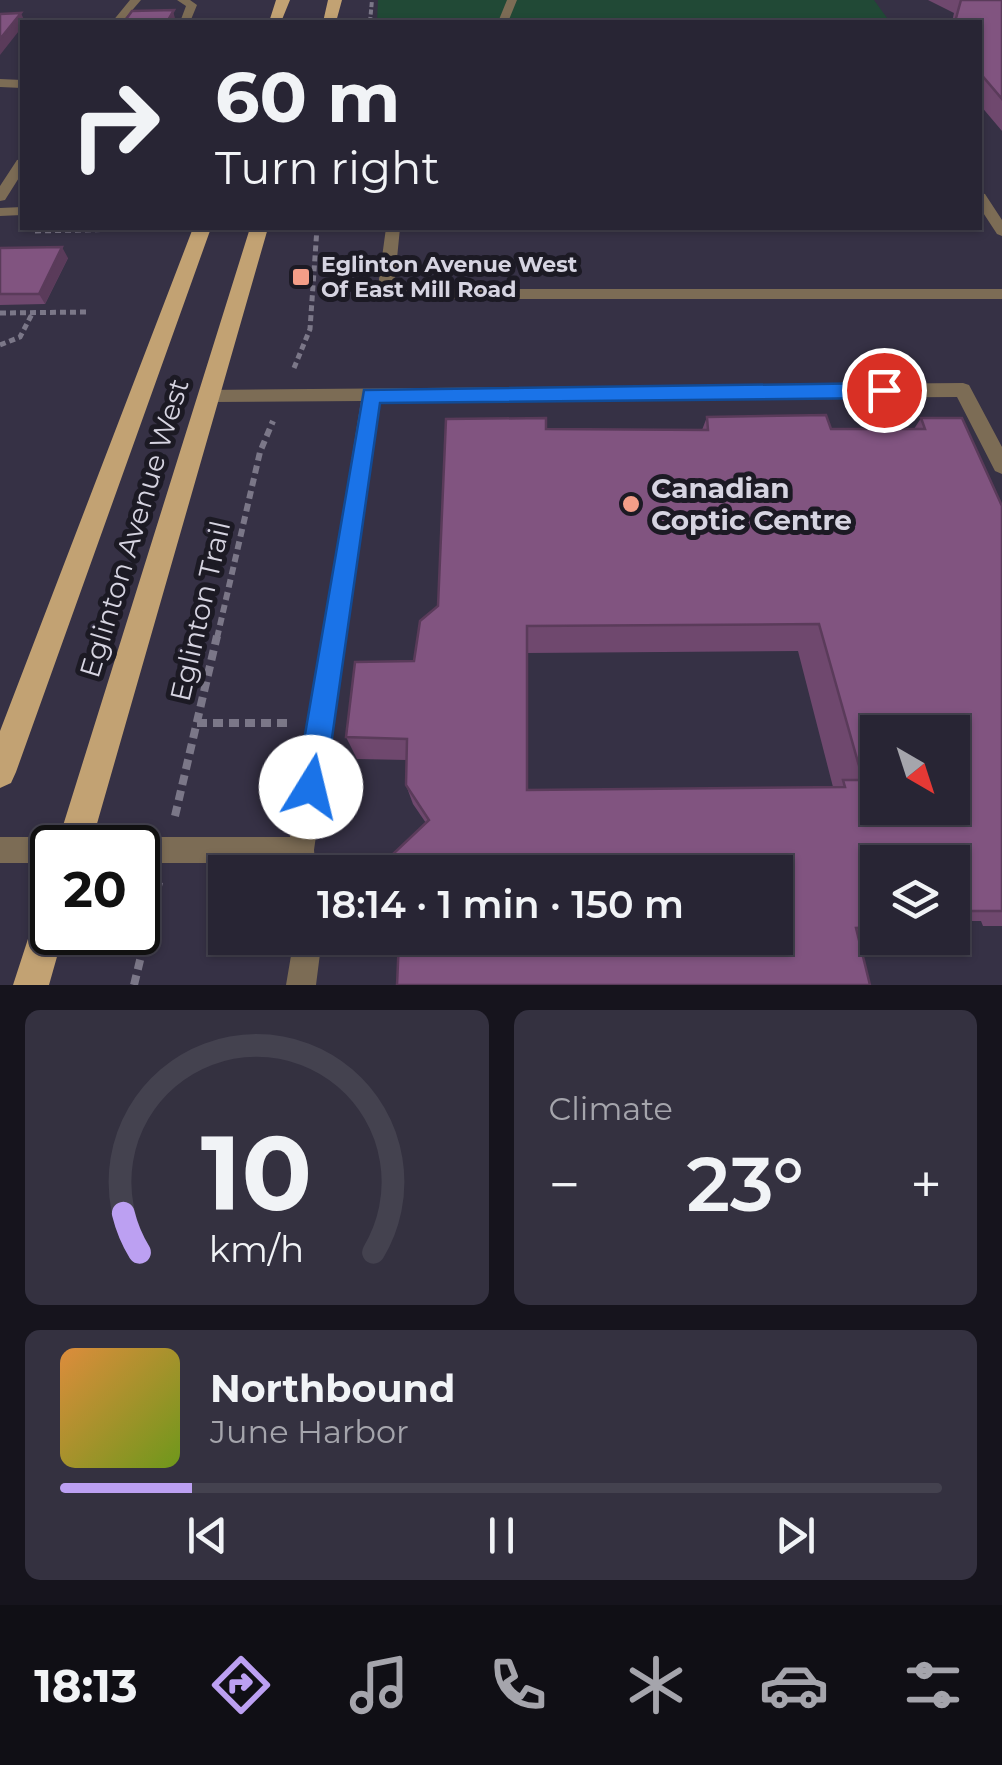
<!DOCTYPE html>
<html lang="en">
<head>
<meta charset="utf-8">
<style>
  body { margin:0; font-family:Montserrat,sans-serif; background:#343140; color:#f1f3f6; height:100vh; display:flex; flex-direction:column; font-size:38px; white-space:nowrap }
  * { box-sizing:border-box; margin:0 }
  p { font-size:32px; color:#a5a5ac }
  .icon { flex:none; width:55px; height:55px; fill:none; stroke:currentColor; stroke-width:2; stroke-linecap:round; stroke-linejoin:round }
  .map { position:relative; height:985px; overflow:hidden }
  .side { display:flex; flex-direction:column; gap:25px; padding:25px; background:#16141d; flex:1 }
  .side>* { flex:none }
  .guide { position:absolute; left:20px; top:20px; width:962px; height:210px; border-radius:0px; box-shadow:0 2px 8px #0004,0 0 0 2px #44424f; background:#282534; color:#f1f3f6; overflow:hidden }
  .needle { width:65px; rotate:141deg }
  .controls { position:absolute; left:860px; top:715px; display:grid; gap:20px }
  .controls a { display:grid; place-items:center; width:110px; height:110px; border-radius:0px; background:#282534; box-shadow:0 2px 8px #0004,0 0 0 2px #44424f; font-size:50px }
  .speed { position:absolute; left:30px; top:825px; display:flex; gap:20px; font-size:50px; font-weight:700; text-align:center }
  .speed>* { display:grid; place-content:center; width:130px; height:130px; border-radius:50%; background:#282534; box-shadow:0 2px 8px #0004,0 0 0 2px #44424f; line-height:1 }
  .speed .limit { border:5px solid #111; border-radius:15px; background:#fff; color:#111 }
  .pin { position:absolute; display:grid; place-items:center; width:85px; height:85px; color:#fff; margin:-42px; border:5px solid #fff; border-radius:50%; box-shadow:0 2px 10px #0007 }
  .me { position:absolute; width:110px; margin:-55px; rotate:9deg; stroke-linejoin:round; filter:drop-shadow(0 0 8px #0008) }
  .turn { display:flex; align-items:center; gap:35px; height:210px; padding:0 30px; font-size:45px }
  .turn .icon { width:130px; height:130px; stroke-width:2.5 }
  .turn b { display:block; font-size:70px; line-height:85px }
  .big { font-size:75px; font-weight:600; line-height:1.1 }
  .side .tile { flex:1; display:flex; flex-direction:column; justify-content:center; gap:15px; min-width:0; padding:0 35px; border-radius:15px; background:#343140 }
  .side .dial { align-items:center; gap:0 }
  .dial svg { height:260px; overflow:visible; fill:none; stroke:#44424f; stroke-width:7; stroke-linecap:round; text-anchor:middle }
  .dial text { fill:#f1f3f6; stroke:none }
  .song { display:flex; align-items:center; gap:30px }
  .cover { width:120px; height:120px; border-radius:15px; background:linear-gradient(135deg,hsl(30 70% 55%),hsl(80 70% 35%)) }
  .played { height:10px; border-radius:5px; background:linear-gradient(90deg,#bca0f2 15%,#44424f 15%) }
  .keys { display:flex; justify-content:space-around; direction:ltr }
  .heat { display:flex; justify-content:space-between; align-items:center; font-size:55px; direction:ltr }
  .side .tiles { flex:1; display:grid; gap:25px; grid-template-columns:1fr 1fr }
  .tile:last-child { grid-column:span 2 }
  .trip { position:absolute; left:208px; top:855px; width:585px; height:100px; border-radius:0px; background:#282534; box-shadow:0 2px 8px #0004,0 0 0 2px #44424f; font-weight:600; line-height:100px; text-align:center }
  .dock { display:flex; height:160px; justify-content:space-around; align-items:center; background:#100f15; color:#a5a5ac }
  .dock .icon { width:70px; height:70px }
  .dock .on { color:#bca0f2 }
  .dock b { font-size:45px; color:#f1f3f6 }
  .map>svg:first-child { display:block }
</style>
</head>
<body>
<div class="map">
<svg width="1002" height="985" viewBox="0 0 1002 985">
  <rect width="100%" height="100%" fill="#363145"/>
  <path fill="#214936" d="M 378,0 L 874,0 L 890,22 L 377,22 Z"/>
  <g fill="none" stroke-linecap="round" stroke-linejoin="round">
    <path stroke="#7b7788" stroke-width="4" stroke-dasharray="5 2.5" stroke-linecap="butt" d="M 370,22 L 372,0"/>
    <path stroke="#7b7788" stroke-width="5" stroke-dasharray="6 4" stroke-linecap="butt" d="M 35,231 L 128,229
      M 0,313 L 87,312
      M 0,345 L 20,337 L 32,314
      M 294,368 L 310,329 L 317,228"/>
    <path stroke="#7b7788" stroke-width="6" stroke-dasharray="8 5" stroke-linecap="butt" d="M 217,638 L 260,452 L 273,421"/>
    <path stroke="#7b7788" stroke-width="8" stroke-dasharray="10 6" stroke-linecap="butt" d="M 197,723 L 289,723
      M 175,816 L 217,636
      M 134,985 L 159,882"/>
    <path fill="#7c6c55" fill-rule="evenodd" d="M 130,0 L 141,0 L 122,22 L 112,22 Z
      M 177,0 L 190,0 L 197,5 L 190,22 L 180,22 L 186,6 Z
      M 507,0 L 517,0 L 508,22 L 498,22 Z
      M 0,79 L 22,80 L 22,88 L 0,87 Z
      M 22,159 L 22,173 L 5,200 L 0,201 L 0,186 L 17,160 Z
      M 980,193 L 985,194 L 1002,220 L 1002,236 L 997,234 L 980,208 Z
      M 22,207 L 22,215 L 0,216 L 0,208 Z
      M 386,228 L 400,228 L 394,289 L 1002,289 L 1002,299 L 385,299 L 377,294 Z
      M 963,383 L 969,385 L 1002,447 L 1002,474 L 995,471 L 957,397 L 379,401 L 314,850 L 316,872 L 290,872 L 289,863 L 138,863 L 138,848 L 126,848 L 128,840 L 138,837 L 290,837 L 361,401 L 211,402 L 202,395 L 205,390 Z
      M 0,837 L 52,837 L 62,840 L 64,848 L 52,848 L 52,863 L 0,863 Z
      M 294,938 L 322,938 L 316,985 L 286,985 Z"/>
    <path fill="#c2a273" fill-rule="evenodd" d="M 276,0 L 290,0 L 281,22 L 269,22 Z
      M 328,0 L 342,0 L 336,22 L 323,22 Z
      M 193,228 L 211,228 L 16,772 L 11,783 L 0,788 L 0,731 Z
      M 250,228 L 268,228 L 90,848 L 56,848 Z
      M 52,896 L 52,932 L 64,932 L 49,985 L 13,985 L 40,902 Z"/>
  </g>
  <path fill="#6f486e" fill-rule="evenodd" d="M 928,0 L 1002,0 L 1002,131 L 980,105 L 980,22 L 952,22 L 954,13 Z
    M 0,248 L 68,258 L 45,304 L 0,305 Z
    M 707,417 L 831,429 L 914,429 L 921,418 L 1002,506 L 1002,926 L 983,926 L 981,921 L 952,921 L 952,862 L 878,862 L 878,930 L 858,936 L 426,823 L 413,804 L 406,785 L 407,760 L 357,759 L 346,737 L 414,661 L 438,606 L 546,429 L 702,430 ZM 798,651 L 833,787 L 527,790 L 527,653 Z"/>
  <path fill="#5a3b5a" d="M 173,11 L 176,22 L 167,22 Z
    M 21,13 L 25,22 L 22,22 L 22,27 L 0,55 L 0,39 Z
    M 62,247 L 68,258 L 45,304 L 39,294 Z"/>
  <path fill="#815480" stroke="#5a3b5a" stroke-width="2.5" fill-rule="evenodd" d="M 961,0 L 1002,0 L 1002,99 L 980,73 L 980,22 L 955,22 Z
    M 174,10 L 167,22 L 124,22 L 132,11 Z
    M 21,13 L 0,39 L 0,14 Z
    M 62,247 L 39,294 L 0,294 L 0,248 Z
    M 826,415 L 831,429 L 925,429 L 921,418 L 962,418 L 1002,506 L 1002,911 L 952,911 L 952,862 L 878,862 L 878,927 L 856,928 L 870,985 L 397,985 L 399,940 L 398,938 L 775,938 L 775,872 L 392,872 L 393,854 L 429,820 L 406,785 L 407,739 L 346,737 L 355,662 L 414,661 L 420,621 L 438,606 L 446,419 L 546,418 L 546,429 L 708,430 L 707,417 ZM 819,624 L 863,780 L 843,780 L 845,787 L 527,790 L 527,626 ZM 878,732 L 952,732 L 952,808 L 878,808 Z"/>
  <path fill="#1a73e8" stroke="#114b97" stroke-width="2.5" d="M 884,383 L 894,390 L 884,398 L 380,403 L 325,787 L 321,797 L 311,801 L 300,797 L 296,787 L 364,390 Z"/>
  <g fill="#f49e88" stroke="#1c1a24" stroke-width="4">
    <rect x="291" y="267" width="20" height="20" rx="5"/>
    <circle cx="631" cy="504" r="10"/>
  </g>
  <g text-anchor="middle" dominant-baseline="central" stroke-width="10" stroke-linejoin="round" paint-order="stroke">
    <g font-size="22" font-weight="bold" fill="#d6d4e1" stroke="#1c1a24" text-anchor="start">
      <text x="321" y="264">Eglinton Avenue West<tspan x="321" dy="25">Of East Mill Road</tspan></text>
    </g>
    <g font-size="28" font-weight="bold" fill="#d6d4e1" stroke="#1c1a24" text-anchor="start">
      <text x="651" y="488">Canadian<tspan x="651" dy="32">Coptic Centre</tspan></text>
    </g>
    <g font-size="28" fill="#d6d4e1" stroke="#1c1a24">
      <text transform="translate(134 528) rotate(-73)">Eglinton Avenue West</text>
      <text transform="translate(200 611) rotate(-77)">Eglinton Trail</text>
    </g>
  </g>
</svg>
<div class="controls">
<a><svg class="needle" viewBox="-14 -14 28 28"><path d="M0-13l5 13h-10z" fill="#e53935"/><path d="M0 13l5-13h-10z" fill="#a5a5ac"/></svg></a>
<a><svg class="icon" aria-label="layers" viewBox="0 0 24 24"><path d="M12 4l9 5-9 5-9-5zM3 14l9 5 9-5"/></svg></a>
</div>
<div class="speed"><div class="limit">20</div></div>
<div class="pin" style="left:884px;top:390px;background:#d93025"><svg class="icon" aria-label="arrive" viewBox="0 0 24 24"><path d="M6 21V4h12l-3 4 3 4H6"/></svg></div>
<svg class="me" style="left:311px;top:787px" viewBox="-20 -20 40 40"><circle r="19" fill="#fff"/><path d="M0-13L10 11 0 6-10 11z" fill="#1a73e8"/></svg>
<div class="trip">18:14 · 1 min · 150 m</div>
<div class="guide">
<div class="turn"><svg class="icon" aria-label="right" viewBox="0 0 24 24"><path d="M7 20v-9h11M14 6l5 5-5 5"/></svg><div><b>60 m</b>Turn right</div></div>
</div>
</div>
<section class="side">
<div class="tiles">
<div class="tile dial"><svg viewBox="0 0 100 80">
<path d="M14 69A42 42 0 1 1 86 69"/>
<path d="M14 69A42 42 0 0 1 9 57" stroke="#bca0f2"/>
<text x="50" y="56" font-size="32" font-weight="700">10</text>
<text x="50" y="72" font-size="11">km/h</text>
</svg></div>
<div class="tile"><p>Climate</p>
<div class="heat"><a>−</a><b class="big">23°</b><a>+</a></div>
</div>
<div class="tile">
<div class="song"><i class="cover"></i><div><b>Northbound</b><p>June Harbor</p></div></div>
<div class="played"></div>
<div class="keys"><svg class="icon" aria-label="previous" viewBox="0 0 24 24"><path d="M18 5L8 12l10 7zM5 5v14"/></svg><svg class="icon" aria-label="pause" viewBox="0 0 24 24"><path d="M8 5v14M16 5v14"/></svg><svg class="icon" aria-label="next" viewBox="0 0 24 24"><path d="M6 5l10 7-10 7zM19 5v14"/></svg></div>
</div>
</div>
</section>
<nav class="dock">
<b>18:13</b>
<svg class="icon on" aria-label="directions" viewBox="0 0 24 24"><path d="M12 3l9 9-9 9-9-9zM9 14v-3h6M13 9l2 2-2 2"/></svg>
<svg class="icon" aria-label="music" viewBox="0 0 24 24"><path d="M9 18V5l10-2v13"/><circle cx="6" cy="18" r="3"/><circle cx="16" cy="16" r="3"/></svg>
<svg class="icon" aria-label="phone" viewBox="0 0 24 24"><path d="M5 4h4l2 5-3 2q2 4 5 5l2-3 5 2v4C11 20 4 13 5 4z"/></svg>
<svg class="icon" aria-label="climate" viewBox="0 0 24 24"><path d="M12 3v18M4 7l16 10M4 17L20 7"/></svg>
<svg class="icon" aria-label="car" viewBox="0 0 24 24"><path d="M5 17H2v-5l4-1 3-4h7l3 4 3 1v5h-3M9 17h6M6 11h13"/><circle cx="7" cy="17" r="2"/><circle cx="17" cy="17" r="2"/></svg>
<svg class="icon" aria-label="filters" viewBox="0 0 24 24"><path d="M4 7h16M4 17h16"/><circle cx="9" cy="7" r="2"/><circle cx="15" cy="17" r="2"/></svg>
</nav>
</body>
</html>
